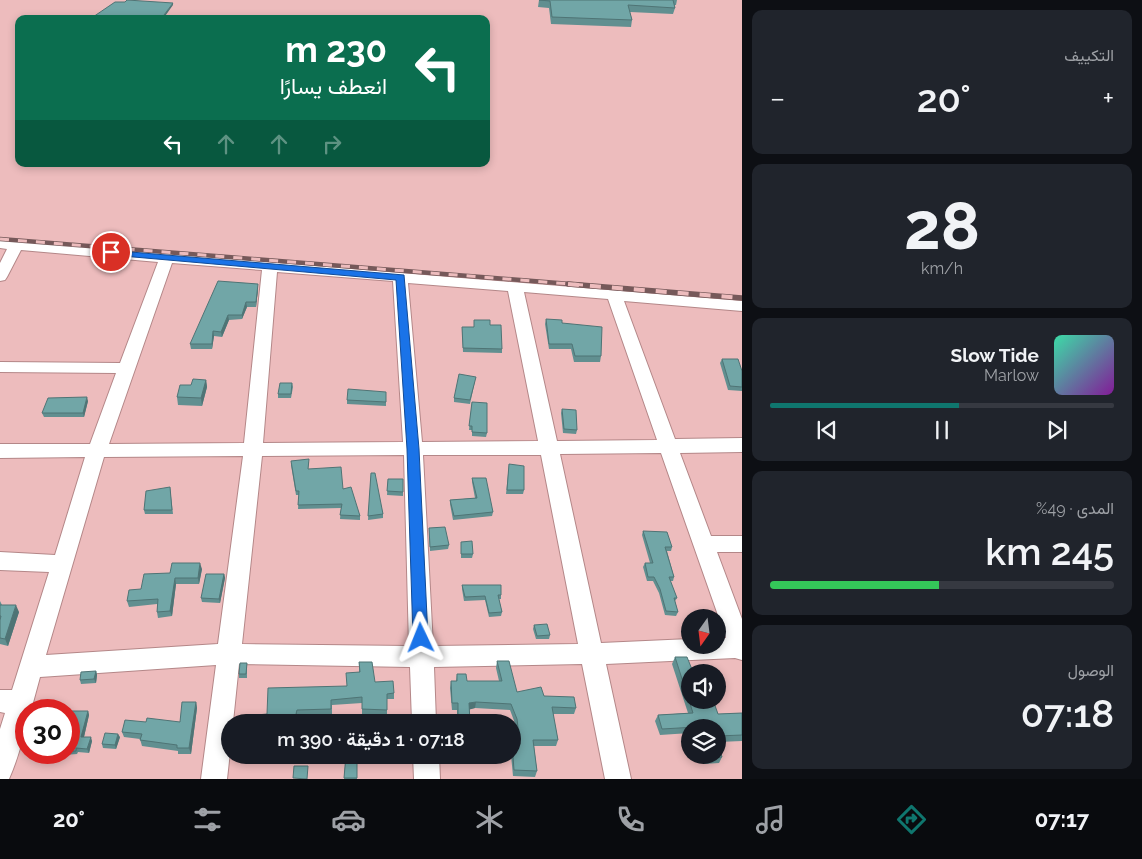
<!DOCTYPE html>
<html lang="ar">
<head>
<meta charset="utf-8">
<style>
  body { margin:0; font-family:Raleway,Vazirmatn,sans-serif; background:#20242c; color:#f1f3f6; direction:rtl; height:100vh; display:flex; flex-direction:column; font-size:19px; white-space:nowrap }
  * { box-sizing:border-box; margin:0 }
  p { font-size:16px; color:#9ea1a6 }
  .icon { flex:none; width:28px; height:28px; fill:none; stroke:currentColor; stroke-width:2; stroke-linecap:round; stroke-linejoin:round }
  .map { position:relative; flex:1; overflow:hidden; direction:ltr }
  .sheet { display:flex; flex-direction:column; gap:10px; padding:10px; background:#0d0f14; width:400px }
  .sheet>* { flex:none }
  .guide { position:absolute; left:15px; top:15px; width:475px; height:152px; border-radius:10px; box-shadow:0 2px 8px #0003; direction:rtl; background:#0b6e4f; color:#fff; overflow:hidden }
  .needle { width:32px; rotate:194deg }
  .fabs { position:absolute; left:681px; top:609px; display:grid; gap:10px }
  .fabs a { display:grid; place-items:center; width:45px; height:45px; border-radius:50%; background:#171b24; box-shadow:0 2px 8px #0003; font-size:25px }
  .speed { position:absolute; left:15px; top:699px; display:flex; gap:10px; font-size:25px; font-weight:700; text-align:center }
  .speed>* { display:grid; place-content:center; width:65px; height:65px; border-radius:50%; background:#171b24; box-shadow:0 2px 8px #0003; line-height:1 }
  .speed .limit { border:8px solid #d22; background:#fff; color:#111 }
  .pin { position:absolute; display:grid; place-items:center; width:42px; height:42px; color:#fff; margin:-21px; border:2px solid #fff; border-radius:50%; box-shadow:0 1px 5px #0007 }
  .me { position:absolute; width:55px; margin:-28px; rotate:358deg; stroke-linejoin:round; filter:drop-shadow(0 0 4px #0008) }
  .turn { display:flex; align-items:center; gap:18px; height:105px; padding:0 20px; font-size:22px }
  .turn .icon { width:65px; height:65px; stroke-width:2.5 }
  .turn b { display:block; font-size:35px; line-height:42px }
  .lanes { display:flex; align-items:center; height:48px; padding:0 20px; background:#0003; justify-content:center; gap:25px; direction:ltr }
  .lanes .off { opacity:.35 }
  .big { font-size:38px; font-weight:600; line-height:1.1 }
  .sheet .tile { flex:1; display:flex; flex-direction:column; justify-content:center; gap:8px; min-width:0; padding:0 18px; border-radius:10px; background:#20242c }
  .sheet .dial { align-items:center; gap:0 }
  .dial b { font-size:65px; line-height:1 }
  .song { display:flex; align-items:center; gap:15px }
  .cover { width:60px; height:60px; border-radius:8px; background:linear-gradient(135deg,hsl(160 70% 55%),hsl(290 70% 35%)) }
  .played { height:5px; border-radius:2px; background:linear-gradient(90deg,#0f766e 55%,#363941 55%) }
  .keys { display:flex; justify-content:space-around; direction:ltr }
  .heat { display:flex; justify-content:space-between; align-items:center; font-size:28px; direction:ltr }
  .charge { height:8px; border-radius:4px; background:linear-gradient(90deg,#34c759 49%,#363941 0) }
  .trip { position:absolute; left:221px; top:714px; width:300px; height:50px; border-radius:25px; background:#171b24; box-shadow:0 2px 8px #0003; font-weight:600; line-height:50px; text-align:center; direction:rtl }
  .menu { display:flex; height:80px; justify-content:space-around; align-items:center; background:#090b0e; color:#9ea1a6 }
  .menu .icon { width:35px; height:35px }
  .menu .selected { color:#0f766e }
  .menu b { font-size:22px; color:#f1f3f6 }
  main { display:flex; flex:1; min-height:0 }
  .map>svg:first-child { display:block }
</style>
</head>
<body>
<main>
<section class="sheet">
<div class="tile"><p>التكييف</p>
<div class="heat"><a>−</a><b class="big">20°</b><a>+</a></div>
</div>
<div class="tile dial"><b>28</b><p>km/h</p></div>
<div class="tile">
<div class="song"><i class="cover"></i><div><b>Slow Tide</b><p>Marlow</p></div></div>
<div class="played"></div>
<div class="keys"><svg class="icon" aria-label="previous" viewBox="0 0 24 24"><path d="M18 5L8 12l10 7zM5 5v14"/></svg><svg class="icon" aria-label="pause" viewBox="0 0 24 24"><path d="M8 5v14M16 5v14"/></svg><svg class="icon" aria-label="next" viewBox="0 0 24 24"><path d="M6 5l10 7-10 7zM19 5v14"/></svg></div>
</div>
<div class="tile"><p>المدى · 49%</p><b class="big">245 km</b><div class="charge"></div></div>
<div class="tile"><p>الوصول</p><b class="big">07:18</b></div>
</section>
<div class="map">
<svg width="742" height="779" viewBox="0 0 742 779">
  <rect width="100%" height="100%" fill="#edbcbd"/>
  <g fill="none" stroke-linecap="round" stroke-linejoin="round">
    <defs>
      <path id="minor" d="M 0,240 L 742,301 L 742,311 L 624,301 L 675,439 L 742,438 L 742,452 L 680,453 L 711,536 L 742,536 L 742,552 L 717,552 L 742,619 L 742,660 L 735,658 L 606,664 L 631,779 L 605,779 L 582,664 L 434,667 L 436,722 L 412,722 L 410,667 L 239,664 L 233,722 L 230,722 L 230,752 L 227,779 L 201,779 L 216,665 L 40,677 L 31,710 L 26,710 C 26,733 18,758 9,779 L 0,779 L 0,729 L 5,713 L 0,712 L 0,690 L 12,690 L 49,572 L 0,570 L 0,552 L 55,555 L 85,457 L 0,458 L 0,444 L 90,444 L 116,373 L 0,372 L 0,362 L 120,363 L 158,262 L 21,250 L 7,277 L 5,280 L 0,281 L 0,263 L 7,249 L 0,248 ZM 172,263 L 262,270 L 244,443 L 109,444 ZM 277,272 L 393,281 L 403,442 L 263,443 ZM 408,283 L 508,291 L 538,441 L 422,442 ZM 524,292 L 608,299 L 657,440 L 557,441 ZM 661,453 L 726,638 L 718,638 L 718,645 L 690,645 L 690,639 L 601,643 L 560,454 ZM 404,455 L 409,646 L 242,644 L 262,456 ZM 423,455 L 541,455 L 578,644 L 433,646 ZM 243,456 L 218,644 L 46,655 L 104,457 Z
        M 413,755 L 439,755 L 440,779 L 414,779 Z"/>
    </defs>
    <use href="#minor" stroke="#b48788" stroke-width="2"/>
    <use href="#minor" fill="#fff" fill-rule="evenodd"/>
    <defs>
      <path id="rail-far1" d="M 0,239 L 583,285"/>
      <path id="rail" d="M 568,284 L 742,298"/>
    </defs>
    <use href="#rail-far1" stroke="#76595a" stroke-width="4.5"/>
    <use href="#rail" stroke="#76595a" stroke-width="5.5"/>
    <use href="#rail-far1" stroke="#edbcbd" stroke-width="3" stroke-dasharray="9" stroke-linecap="butt"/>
    <use href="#rail" stroke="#edbcbd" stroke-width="4" stroke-dasharray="11" stroke-linecap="butt"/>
  </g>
  <path fill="#618f90" d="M 539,0 L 677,0 L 676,5 L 674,5 L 675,8 L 673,14 L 630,12 L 632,20 L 631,27 L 551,24 L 549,8 L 538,7 Z
    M 258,289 L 256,307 L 247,307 L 242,319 L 229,320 L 222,337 L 214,336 L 212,349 L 191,349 L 190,344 Z
    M 546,319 L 562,323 L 601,356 L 600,362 L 574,362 L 571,349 L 549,349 L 545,324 Z
    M 490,325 L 502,349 L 502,353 L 463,352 L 462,327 L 473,327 Z
    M 722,359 L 742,371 L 742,391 L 728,390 L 720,363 Z
    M 206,380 L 207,387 L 202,406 L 178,405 L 177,397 L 191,385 Z
    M 475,381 L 470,404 L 454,402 L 454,398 Z
    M 292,383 L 293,387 L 291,398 L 278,398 L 278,394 Z
    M 386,392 L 386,406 L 347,404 L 347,400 Z
    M 88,401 L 84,417 L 44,417 L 42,413 Z
    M 472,402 L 487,433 L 486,437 L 472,436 L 472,430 L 469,430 Z
    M 562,409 L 577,430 L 576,434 L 563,433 L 561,413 Z
    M 309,462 L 308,469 L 343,489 L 360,516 L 360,520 L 340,519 L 341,508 L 298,509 L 299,495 L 296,495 L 291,465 Z
    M 509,464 L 524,490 L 523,494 L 506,494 Z
    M 371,473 L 383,514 L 383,518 L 368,520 Z
    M 472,478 L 493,512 L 492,516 L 453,520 L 450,504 L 450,500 L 475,498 L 472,482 Z
    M 388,479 L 403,479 L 403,496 L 387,495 Z
    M 170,487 L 173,514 L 145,514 L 144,510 Z
    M 429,528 L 449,545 L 448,549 L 430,551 Z
    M 643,531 L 672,547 L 671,551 L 667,551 L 674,577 L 673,581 L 670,581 L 677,598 L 675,601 L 678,612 L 676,616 L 665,615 L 659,593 L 653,581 L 647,581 L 643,567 L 645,563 L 650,563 L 642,535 Z
    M 461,542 L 473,554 L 472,558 L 461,558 Z
    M 202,569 L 199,584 L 176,584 L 172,616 L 158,618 L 157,612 L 157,604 L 129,607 L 127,601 L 141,589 L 170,573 Z
    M 224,574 L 225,578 L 220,603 L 202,602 L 201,598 Z
    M 462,585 L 501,595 L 501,599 L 499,599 L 502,612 L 501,616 L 489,617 L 485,600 L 464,601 L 462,589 Z
    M 0,601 L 2,605 L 19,612 L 8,646 L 0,644 Z
    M 718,618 L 724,629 L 722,633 L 718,633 Z
    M 687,620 L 690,620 L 690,635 L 685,624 Z
    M 534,625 L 550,635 L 549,639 L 536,639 L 533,629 Z
    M 675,657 L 690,672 L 718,714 L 742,713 L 742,741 L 718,742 L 718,728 L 690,728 L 690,733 L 660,735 L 655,721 L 658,715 L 688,713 L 672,664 Z
    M 497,661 L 517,692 L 544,696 L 576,708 L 574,714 L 553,714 L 558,740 L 556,746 L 534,746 L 537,771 L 535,777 L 513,776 L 511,755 L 512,755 L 512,743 L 518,744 L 516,726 L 510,710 L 475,708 L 469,709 L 470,722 L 457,722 L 457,710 L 452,710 L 450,688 L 451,681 L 456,681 L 457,674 L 467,681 L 499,681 L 496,668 Z
    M 359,662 L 375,682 L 394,693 L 394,699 L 387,699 L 387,716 L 362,715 L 362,703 L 332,705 L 332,715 L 297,716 L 296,722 L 247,722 L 347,686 L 359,672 Z
    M 247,663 L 247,678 L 239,678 L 239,674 Z
    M 96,671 L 97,675 L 96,683 L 81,684 L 80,680 Z
    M 196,702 L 197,708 L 191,754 L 178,754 L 178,751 L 142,746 L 140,739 L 124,737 L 122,732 L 146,722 L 180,722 Z
    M 88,711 L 89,715 L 84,737 L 92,741 L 89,753 L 78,752 L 77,754 L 64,755 L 63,752 L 69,752 L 69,722 Z
    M 120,737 L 116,749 L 103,748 L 102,744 Z
    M 346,755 L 357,755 L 357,779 L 344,779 Z
    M 701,755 L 718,755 L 722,757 L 719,763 L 704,764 Z"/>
  <path fill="#4f7475" d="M 173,3 L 173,5 L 163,19 L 161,19 Z
    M 258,284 L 258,289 L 256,307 L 256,302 Z
    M 246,302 L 247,307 L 242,319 L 242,315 Z
    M 228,315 L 229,320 L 222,337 L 221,332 Z
    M 213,331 L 214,336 L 212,349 L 212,344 Z
    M 206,380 L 207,387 L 202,406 L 201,398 Z
    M 87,397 L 88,401 L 84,417 L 83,413 Z
    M 200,563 L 202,569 L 199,584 L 198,578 Z
    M 224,574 L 225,578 L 220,603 L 219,599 Z
    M 175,578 L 176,584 L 172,616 L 170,611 Z
    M 16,605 L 19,612 L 8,646 L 5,639 Z
    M 96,671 L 97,675 L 96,683 L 94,679 Z
    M 196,702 L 197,708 L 191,754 L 189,748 Z
    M 476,702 L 475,708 L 468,710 L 469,703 Z
    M 297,710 L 297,716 L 296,722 L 294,722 Z
    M 88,711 L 89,715 L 83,741 L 81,737 Z
    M 118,734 L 120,737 L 116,749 L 115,745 Z
    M 91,737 L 92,741 L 89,753 L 87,749 Z"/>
  <path fill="#71a6a7" stroke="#4f7475" d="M 127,0 L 173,3 L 161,19 L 90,19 L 115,2 L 125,2 Z
    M 539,0 L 673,0 L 675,8 L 628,5 L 632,20 L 552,17 L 550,1 Z
    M 218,281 L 258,284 L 256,302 L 246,302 L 242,315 L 228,315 L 221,332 L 213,331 L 212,344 L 190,344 Z
    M 546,319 L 562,320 L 562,323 L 602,327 L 601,356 L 575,356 L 572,344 L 549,344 Z
    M 474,320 L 490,320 L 490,325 L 501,325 L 502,349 L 463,348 L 462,327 L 474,327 Z
    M 722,359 L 738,359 L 742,371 L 742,387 L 730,386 Z
    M 459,374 L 476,377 L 470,400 L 454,398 Z
    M 193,379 L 206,380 L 201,398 L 177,397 L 180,385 L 191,385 Z
    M 280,383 L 292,383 L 291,394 L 278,394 Z
    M 348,389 L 386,392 L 386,402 L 347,400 Z
    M 87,397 L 83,413 L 42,413 L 48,398 Z
    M 472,402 L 487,403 L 487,433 L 472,432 L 472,426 L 469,426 Z
    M 562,409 L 576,410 L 577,430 L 564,429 Z
    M 309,459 L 308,469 L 341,467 L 343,489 L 351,487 L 360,516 L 340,515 L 342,504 L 298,505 L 299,491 L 296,491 L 291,461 Z
    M 509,464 L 524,466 L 524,490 L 507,490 Z
    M 371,473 L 375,473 L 383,514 L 368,516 Z
    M 472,478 L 486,478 L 493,512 L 454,516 L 450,500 L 477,498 Z
    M 388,479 L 403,479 L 403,492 L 387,491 Z
    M 170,487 L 172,510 L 144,510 L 146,491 Z
    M 445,527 L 449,545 L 430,547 L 429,528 Z
    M 643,531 L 667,532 L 672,547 L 665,547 L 674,577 L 669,577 L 677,598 L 674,598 L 678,612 L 666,611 L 660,589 L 654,577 L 648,577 L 645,563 L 653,563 Z
    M 472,541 L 473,554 L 461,554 L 461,542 Z
    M 172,563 L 200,563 L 198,578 L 175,578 L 170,611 L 157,612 L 158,599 L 127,601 L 129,590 L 141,589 L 144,574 L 170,573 Z
    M 206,574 L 224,574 L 219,599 L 201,598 Z
    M 462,585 L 501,585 L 501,595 L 498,595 L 502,612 L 489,613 L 485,596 L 465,597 Z
    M 0,605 L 16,605 L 5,639 L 0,638 L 0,620 L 1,616 L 0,616 Z
    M 718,618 L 719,618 L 724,629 L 718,629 Z
    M 687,620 L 690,620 L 690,628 Z
    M 547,624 L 550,635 L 537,636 L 534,625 Z
    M 675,657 L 687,657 L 693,672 L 690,672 L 690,700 L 713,700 L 718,714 L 742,713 L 742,735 L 718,736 L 718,728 L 696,728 L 696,727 L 662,729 L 658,715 L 693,713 Z
    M 497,661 L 509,661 L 517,692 L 541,687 L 544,696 L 574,697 L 576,708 L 552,707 L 558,740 L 533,740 L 537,771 L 514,770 L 512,743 L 520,744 L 517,719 L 511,704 L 476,702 L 469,703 L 470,722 L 458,722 L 458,703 L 452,703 L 451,681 L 457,681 L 457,674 L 466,674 L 467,681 L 502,681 Z
    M 359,662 L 372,662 L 375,682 L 393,681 L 394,693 L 387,694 L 387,710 L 362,709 L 362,697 L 331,700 L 331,709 L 297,710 L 294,722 L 247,722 L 247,716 L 267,714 L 268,688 L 347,686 L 346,673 L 360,672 Z
    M 240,663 L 247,663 L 246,674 L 239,674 Z
    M 96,671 L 94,679 L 80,680 L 81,672 Z
    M 182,702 L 196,702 L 189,748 L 177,748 L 177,745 L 140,740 L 142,734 L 122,732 L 125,720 L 146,722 L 147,718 L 180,722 Z
    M 72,711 L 88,711 L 81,737 L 91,737 L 87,749 L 76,748 L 76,751 L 69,751 L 69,722 Z
    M 411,716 L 411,722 L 380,722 L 380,717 Z
    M 105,733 L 118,734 L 115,745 L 102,744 Z
    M 718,744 L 722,757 L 707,758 L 706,755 L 718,755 Z
    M 346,755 L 357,755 L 357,778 L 344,778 Z
    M 294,766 L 308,766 L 307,779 L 293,778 Z"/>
  <path fill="#1a73e8" stroke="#114b97" d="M 107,250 L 404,275 L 419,449 L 428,638 L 426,643 L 421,645 L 415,643 L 413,638 L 407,449 L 396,280 L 111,255 L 107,254 Z"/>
</svg>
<div class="fabs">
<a><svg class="needle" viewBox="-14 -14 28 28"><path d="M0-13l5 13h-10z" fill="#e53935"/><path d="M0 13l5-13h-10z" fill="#9ea1a6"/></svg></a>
<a><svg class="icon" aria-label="sound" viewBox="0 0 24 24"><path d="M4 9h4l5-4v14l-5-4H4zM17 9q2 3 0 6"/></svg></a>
<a><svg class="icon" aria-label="layers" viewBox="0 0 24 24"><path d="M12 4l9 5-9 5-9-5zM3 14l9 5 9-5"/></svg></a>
</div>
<div class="speed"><div class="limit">30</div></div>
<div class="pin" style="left:111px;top:252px;background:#d93025"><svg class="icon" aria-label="arrive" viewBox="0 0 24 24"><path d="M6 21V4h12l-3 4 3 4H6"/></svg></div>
<svg class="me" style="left:421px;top:638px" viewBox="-20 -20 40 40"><path d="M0-17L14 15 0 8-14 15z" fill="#1a73e8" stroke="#fff" stroke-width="4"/></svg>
<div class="trip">07:18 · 1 دقيقة · 390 m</div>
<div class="guide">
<div class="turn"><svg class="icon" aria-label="left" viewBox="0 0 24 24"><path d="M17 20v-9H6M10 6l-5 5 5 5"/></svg><div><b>230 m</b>انعطف يسارًا</div></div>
<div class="lanes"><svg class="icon" aria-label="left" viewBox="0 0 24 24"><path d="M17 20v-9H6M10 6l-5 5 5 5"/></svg><svg class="icon off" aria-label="ahead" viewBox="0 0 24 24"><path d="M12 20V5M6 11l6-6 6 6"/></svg><svg class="icon off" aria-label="ahead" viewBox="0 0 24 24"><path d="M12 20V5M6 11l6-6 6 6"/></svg><svg class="icon off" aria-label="right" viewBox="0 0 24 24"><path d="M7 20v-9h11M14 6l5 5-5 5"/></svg></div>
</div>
</div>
</main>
<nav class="menu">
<b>07:17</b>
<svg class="icon selected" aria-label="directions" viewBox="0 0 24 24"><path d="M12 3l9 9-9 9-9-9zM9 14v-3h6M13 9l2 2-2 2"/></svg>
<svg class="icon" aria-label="music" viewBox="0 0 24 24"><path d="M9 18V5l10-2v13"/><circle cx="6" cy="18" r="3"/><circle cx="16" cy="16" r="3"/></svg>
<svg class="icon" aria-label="phone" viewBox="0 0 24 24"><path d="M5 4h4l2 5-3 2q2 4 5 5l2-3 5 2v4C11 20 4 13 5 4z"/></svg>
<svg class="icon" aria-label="climate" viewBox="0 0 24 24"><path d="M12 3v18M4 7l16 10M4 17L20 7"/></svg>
<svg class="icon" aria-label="car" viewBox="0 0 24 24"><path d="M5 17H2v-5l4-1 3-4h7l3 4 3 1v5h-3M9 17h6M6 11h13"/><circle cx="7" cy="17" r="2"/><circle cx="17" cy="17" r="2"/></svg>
<svg class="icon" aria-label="filters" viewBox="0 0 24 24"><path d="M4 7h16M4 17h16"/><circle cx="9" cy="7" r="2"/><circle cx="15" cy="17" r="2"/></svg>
<b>20°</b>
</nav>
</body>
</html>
